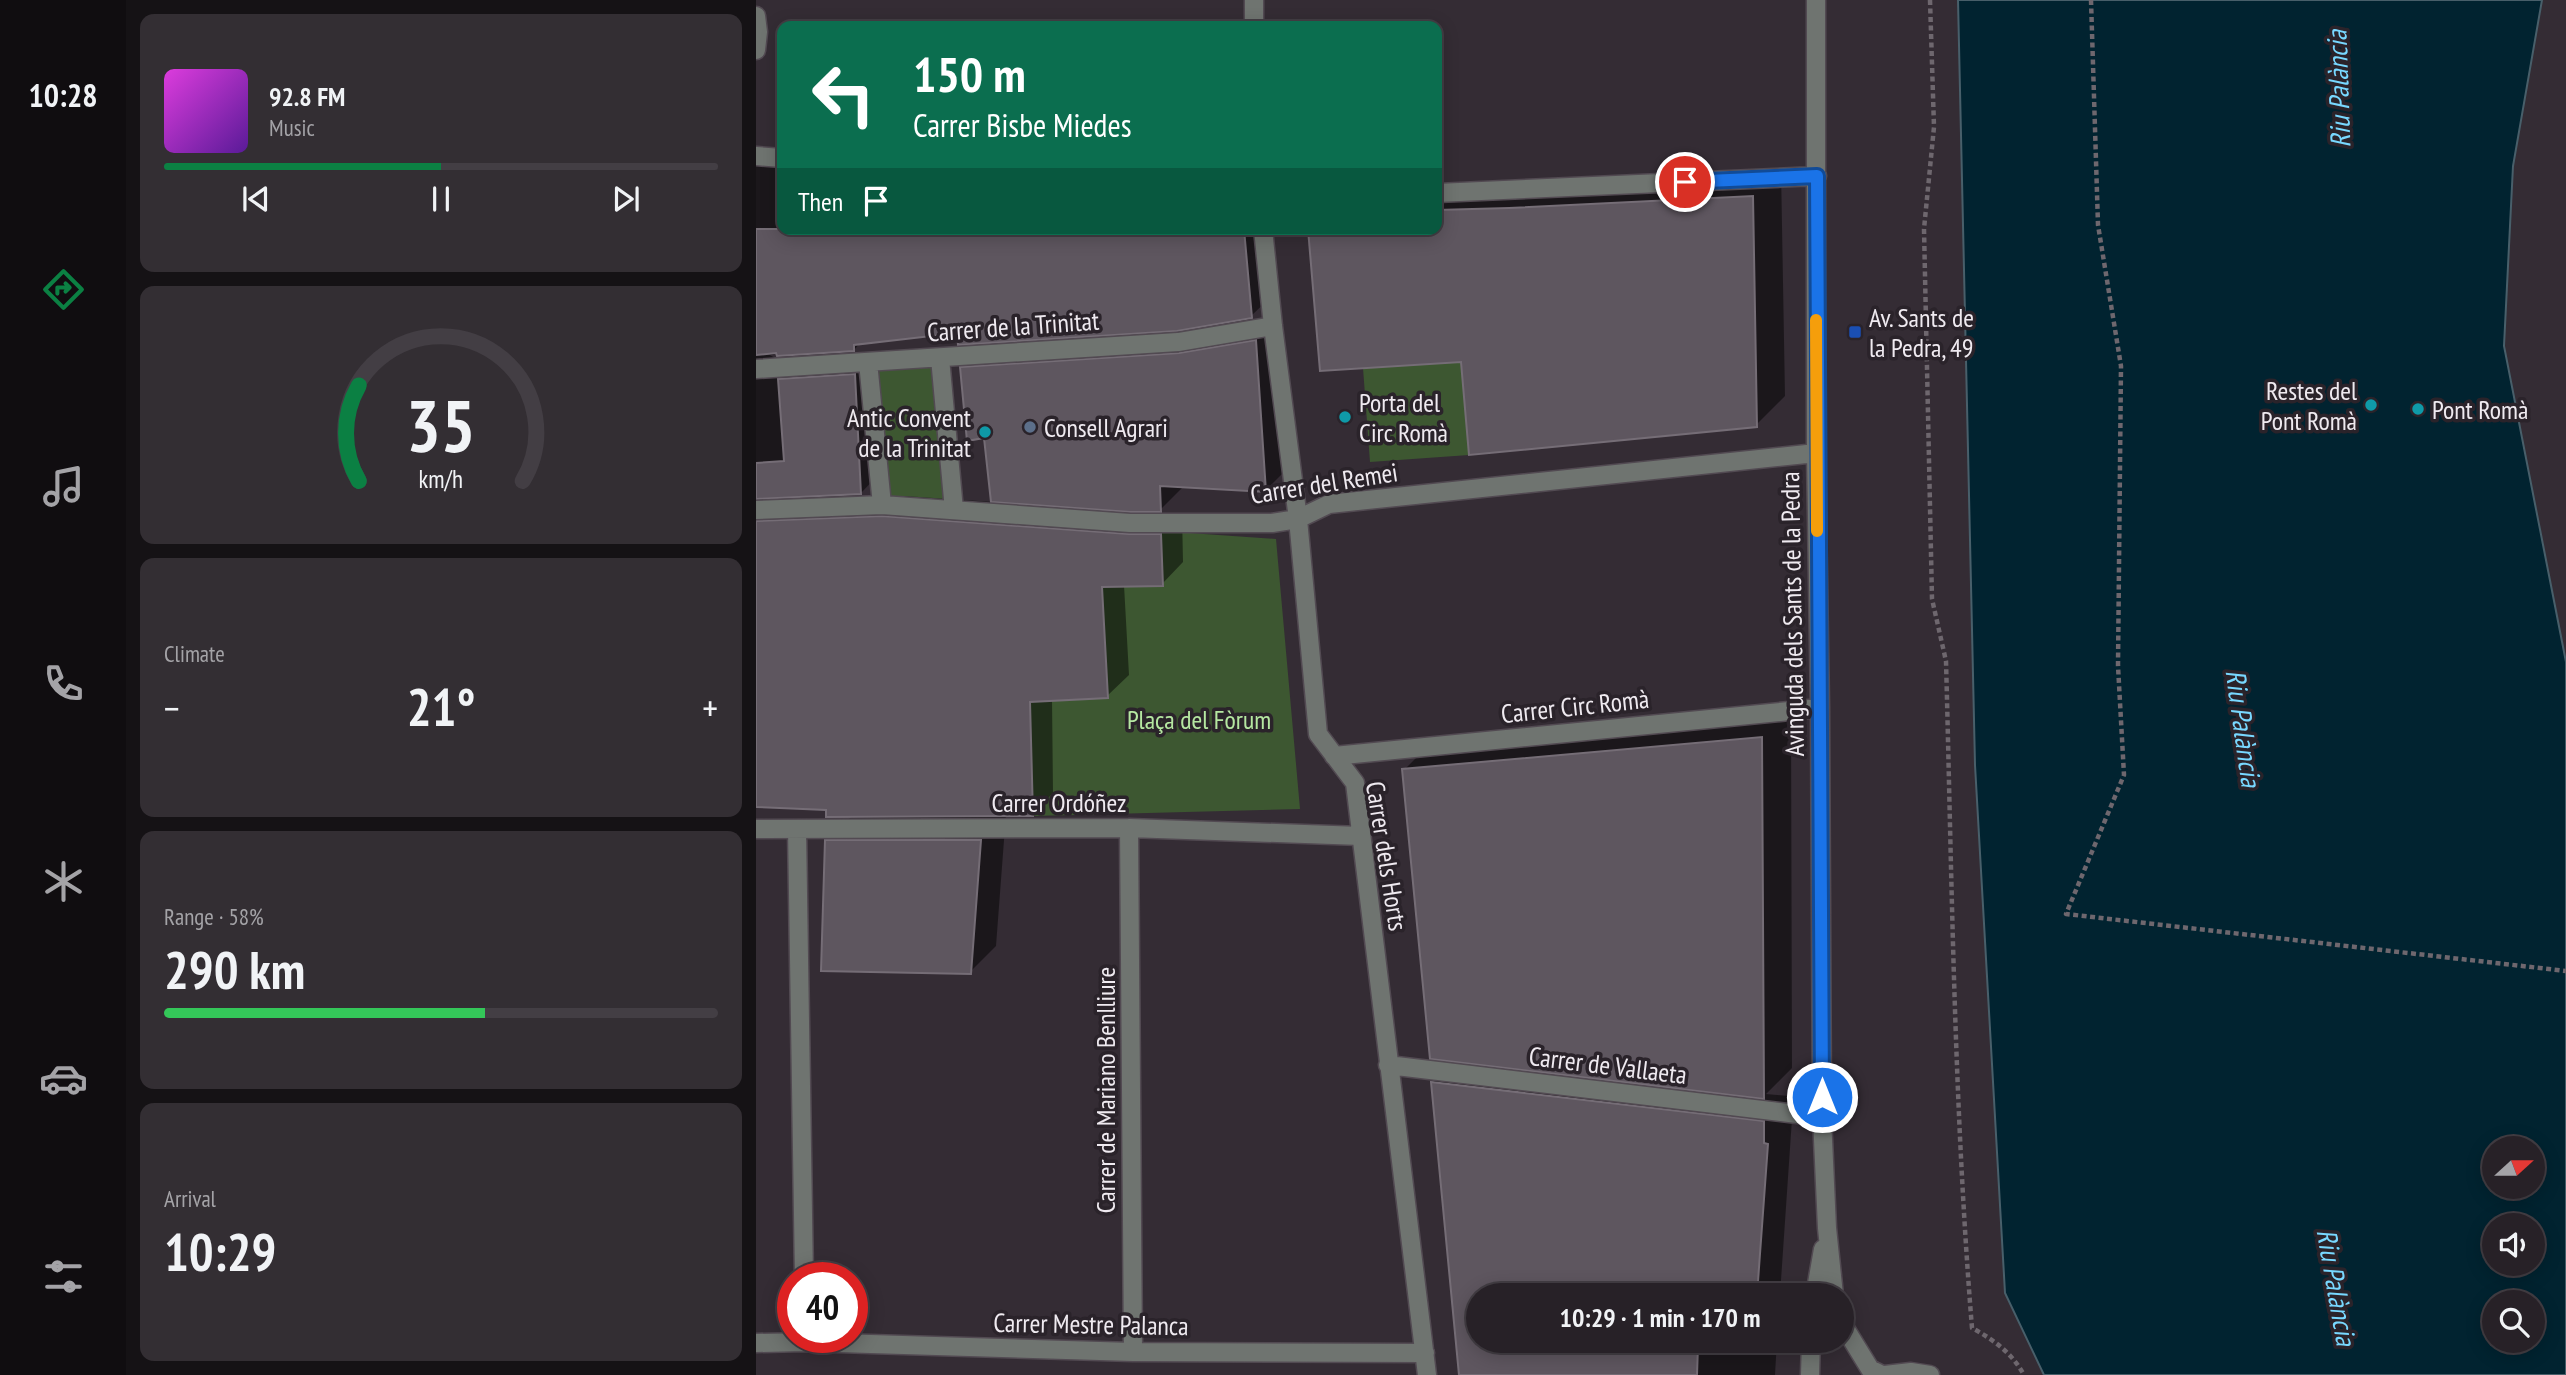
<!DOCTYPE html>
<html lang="en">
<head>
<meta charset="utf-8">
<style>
  body { margin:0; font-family:"PT Sans Narrow",sans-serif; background:#332e33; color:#f1f3f6; height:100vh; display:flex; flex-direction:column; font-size:26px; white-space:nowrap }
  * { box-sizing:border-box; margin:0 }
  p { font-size:23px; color:#a4a3a7 }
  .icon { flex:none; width:38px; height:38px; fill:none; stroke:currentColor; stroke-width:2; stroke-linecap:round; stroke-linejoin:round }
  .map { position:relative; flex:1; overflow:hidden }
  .panel { display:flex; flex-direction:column; gap:14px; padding:14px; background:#151215; width:630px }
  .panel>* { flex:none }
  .guide { position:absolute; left:21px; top:21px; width:665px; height:214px; border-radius:14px; box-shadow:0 4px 18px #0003,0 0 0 2px #433e44; background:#0b6e4f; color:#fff; overflow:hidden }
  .needle { width:46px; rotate:69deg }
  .controls { position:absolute; left:1726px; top:1136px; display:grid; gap:14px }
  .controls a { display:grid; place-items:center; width:63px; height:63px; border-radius:50%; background:#272127; box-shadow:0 4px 18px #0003,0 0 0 2px #433e44; font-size:35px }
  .speed { position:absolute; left:21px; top:1262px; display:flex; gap:14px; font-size:35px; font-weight:700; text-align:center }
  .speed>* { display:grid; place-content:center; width:91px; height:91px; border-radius:50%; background:#272127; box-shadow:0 4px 18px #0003,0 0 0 2px #433e44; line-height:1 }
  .speed .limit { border:10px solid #d22; background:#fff; color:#111 }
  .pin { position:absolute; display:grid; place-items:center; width:60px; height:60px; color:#fff; margin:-30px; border:4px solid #fff; border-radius:50%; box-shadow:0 2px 7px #0007 }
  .me { position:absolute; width:77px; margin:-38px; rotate:0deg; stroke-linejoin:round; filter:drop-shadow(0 0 5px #0008) }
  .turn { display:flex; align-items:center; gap:24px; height:147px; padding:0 21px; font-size:32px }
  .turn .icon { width:91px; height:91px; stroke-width:2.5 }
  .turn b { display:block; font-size:49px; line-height:60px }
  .then { display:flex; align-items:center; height:66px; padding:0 21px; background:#0003; gap:14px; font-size:26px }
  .big { font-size:52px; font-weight:700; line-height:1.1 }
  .panel .tile { flex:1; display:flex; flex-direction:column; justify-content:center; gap:10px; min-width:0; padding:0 24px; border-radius:14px; background:#332e33 }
  .panel .dial { align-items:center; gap:0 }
  .dial svg { height:182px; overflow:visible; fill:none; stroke:#433e44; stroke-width:7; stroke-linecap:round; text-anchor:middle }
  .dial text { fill:#f1f3f6; stroke:none }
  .song { display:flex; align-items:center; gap:21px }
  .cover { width:84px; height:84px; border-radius:10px; background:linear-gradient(135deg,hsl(300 70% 55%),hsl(270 70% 35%)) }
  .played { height:7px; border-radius:4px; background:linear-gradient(90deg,#0b8043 50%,#433e44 50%) }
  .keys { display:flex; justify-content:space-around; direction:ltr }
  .heat { display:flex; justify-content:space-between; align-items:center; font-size:38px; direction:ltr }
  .charge { height:10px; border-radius:5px; background:linear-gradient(90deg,#34c759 58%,#433e44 0) }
  .trip { position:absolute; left:710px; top:1283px; width:388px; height:70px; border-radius:35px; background:#272127; box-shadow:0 4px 18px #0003,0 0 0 2px #433e44; font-weight:700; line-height:70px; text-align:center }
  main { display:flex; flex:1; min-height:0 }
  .tab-bar { display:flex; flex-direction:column; width:126px; justify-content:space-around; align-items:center; background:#100d10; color:#a4a3a7 }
  .tab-bar .icon { width:49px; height:49px }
  .tab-bar .on { color:#0b8043 }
  .tab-bar b { font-size:32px; color:#f1f3f6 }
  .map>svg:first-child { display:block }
</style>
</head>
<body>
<main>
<nav class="tab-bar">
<b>10:28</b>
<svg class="icon on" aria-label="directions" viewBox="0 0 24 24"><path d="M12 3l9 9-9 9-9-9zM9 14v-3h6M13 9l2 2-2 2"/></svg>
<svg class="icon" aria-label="music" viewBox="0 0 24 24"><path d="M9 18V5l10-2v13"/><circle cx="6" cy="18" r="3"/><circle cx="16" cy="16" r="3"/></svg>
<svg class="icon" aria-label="phone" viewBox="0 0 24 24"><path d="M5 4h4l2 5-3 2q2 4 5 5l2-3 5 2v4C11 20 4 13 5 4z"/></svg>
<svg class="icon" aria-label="climate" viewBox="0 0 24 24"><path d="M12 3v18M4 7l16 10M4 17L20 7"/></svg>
<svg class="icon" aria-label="car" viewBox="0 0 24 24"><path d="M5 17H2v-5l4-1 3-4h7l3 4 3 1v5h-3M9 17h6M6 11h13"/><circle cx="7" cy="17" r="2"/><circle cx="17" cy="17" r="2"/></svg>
<svg class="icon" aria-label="filters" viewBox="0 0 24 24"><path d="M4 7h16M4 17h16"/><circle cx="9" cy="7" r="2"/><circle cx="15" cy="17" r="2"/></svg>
</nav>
<section class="panel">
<div class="tile">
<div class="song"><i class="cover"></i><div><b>92.8 FM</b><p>Music</p></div></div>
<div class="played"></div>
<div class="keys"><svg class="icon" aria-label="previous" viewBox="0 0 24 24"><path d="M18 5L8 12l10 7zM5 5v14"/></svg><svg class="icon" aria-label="pause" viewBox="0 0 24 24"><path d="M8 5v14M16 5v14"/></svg><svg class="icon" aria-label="next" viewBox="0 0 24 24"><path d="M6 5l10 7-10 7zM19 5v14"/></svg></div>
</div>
<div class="tile dial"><svg viewBox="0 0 100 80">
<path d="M14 69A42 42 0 1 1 86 69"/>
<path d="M14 69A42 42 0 0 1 14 27" stroke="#0b8043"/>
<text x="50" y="56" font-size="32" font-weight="700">35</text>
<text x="50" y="72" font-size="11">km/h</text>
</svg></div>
<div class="tile"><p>Climate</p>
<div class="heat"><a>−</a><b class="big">21°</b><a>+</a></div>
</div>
<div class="tile"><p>Range · 58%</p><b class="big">290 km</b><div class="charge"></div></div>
<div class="tile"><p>Arrival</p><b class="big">10:29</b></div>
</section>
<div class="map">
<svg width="1810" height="1375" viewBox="0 0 1810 1375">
  <rect width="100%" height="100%" fill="#342c34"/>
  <path fill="#3d5731" d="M 184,358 L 198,510 L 126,505 L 112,362 Z
    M 710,361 L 713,455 L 614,462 L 607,368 Z
    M 405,531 L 520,539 L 544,809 L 277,816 L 274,702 L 352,698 L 348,625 L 333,588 L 406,585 Z"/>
  <path fill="#012330" stroke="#485f6a" stroke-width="2" fill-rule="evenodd" d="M 1202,0 L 1786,0 L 1757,166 L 1748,346 L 1810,662 L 1810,1375 L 1288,1375 L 1249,1293 L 1219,765 ZM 1738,1148 L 1776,1148 L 1776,1186 L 1738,1186 ZM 1738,1225 L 1776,1225 L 1776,1264 L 1738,1264 ZM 1738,1302 L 1776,1302 L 1776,1340 L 1738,1340 Z"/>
  <path fill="#0007" fill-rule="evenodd" d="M 0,146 L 26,148 L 26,229 L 511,229 L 517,295 L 495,316 L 423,329 L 423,331 L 449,330 L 524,317 L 534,466 L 509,491 L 428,486 L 404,510 L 384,510 L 384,513 L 426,514 L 427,562 L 406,584 L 368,585 L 373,675 L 351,696 L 296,699 L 297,793 L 276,814 L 250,814 L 240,946 L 214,972 L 71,841 L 96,816 L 72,808 L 0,805 ZM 203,331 L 233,341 L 206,368 L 229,435 L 237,502 L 148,496 L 24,499 L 24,496 L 105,493 L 126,471 L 120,353 L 22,360 L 14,355 L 98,350 L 105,342 Z
    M 1025,168 L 1029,396 L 1000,425 L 706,360 L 681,229 L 681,183 Z
    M 1035,708 L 1036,1068 L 1010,1094 L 1033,1096 L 1033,1118 L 1036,1119 L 1024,1295 L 723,1295 L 723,1340 L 1021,1340 L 1019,1375 L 705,1375 L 677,1082 L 699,1060 L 648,770 L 677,741 Z"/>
  <path fill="#5e565f" stroke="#756d76" stroke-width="2" d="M 997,196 L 1001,427 L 713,455 L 705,362 L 564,371 L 552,229 L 681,229 L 681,210 L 753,208 Z
    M 0,229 L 488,229 L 496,318 L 421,331 L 202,345 L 201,333 L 98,345 L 98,351 L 21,356 L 20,353 L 0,355 Z
    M 500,340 L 510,492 L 404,486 L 405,512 L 374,512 L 235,502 L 228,438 L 211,441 L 204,367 L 423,353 Z
    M 99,374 L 105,494 L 0,499 L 0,463 L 28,461 L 22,379 Z
    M 126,516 L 373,534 L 405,534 L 407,586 L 346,587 L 352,698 L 274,702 L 277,816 L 70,817 L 70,810 L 0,807 L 0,521 Z
    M 1006,737 L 1008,1099 L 674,1059 L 646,769 Z
    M 69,840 L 225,840 L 215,974 L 65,971 Z
    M 675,1082 L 1008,1121 L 1008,1143 L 1012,1144 L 1001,1295 L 723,1295 L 723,1340 L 998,1340 L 998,1351 L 942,1346 L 941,1375 L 703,1375 Z"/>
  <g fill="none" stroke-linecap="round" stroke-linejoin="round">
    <defs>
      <path id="minor" d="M 498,0 L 498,26
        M 1060,0 L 1060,453 L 1064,708 L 1066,1117 L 1071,1228 L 1078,1295
        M 0,16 L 2,32 L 0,50
        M 0,156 L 26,158
        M 681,193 L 1061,176
        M 507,229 L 517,326 L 542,519 L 562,734 L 599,783 L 671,1375
        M 184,358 L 198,510
        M 112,362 L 126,505
        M 0,369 L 422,342 L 517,326
        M 0,510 L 126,505 L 374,523 L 516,523 L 542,519 L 573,504 L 1060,453
        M 578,756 L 1064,708
        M 373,828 L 377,1352
        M 0,829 L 373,828 L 605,836
        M 41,829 L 48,1278
        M 632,1065 L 1066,1117
        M 1059,1295 L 1067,1249
        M 1087,1325 L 1114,1369 L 1126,1375
        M 0,1343 L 49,1342 L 377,1352 L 669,1353
        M 1054,1375 L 1055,1340
        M 1129,1375 L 1155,1372 L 1174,1375"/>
    </defs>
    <use href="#minor" stroke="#524a52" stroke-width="21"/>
    <path stroke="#6e676e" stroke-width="4.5" stroke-dasharray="5 3.5" stroke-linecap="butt" d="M 1174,0 L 1178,127 L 1168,229 L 1176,599 L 1190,661 C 1196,883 1198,1106 1216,1328 C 1238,1340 1256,1353 1268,1375
      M 1335,0 L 1342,225 L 1365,366 L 1362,666 L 1368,775 L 1310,914 L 1810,971"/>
    <use href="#minor" stroke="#6f7470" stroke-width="18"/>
  </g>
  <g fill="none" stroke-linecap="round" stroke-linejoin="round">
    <defs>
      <path id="route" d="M 929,182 L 1061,176 C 1061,483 1063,790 1066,1097"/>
    </defs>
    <use href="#route" stroke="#114b97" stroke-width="18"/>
    <use href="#route" stroke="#1a73e8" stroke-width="12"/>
    <path stroke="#f59e0b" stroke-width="12" d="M 1060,320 L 1061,531"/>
  </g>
  <rect fill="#1a4fb4" stroke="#2a232a" stroke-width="2.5" x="1092" y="325" width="14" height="14" rx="3.5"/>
  <g fill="#0f9aa8" stroke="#2a232a" stroke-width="2.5">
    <circle cx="1615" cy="405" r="7"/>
    <circle cx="1662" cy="409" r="7"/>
    <circle cx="589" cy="417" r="7"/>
    <circle cx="229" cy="432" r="7"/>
  </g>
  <circle fill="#5c6f8a" stroke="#2a232a" stroke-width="2.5" cx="274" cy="427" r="7"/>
  <g text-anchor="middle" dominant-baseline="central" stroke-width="7" stroke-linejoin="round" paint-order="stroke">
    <g font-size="26" fill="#efeaf0" stroke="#2a232a" text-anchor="start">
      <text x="1113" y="317">Av. Sants de<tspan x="1113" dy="30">la Pedra, 49</tspan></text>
      <text x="1601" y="390" text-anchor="end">Restes del<tspan x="1601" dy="30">Pont Romà</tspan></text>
      <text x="603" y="402">Porta del<tspan x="603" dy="30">Circ Romà</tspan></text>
      <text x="1676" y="409">Pont Romà</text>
      <text x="215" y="417" text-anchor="end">Antic Convent<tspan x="215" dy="30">de la Trinitat</tspan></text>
      <text x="288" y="427">Consell Agrari</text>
    </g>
    <g font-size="26" fill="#efeaf0" stroke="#2a232a">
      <text transform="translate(257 326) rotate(-4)">Carrer de la Trinitat</text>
      <text transform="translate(568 483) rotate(-9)">Carrer del Remei</text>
      <text transform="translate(1036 614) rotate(-91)">Avinguda dels Sants de la Pedra</text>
      <text transform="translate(819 706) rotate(-6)">Carrer Circ Romà</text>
      <text x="303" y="802">Carrer Ordóñez</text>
      <text transform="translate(631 856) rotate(81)">Carrer dels Horts</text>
      <text transform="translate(852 1065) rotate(7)">Carrer de Vallaeta</text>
      <text transform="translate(349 1090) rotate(-90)">Carrer de Mariano Benlliure</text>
      <text transform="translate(335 1324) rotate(1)">Carrer Mestre Palanca</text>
    </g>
    <g font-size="26" fill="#b5e7a1" stroke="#2a232a">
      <text x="443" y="719">Plaça del Fòrum</text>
    </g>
    <g font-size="28" font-style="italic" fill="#78d8ff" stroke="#2a232a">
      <text transform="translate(1582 89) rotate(-92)">Riu Palància</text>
      <text transform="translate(1488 728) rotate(82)">Riu Palància</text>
      <text transform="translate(1581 1287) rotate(80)">Riu Palància</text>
    </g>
  </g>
</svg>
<div class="controls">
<a><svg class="needle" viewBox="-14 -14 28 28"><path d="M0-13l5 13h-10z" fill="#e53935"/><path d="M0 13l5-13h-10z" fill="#a4a3a7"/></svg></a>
<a><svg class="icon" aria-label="sound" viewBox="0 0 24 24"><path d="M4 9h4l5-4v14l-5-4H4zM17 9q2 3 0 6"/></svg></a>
<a><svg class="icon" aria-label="search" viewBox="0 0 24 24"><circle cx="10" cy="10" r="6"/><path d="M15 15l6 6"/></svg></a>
</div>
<div class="speed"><div class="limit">40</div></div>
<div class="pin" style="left:929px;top:182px;background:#d93025"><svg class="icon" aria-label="arrive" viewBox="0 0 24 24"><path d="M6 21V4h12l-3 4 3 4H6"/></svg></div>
<svg class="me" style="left:1066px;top:1097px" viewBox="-20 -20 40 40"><circle r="17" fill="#1a73e8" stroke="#fff" stroke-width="3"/><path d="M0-11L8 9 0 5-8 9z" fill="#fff"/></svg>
<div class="trip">10:29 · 1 min · 170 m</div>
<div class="guide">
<div class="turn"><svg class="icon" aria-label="left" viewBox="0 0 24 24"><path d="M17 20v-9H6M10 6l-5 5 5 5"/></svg><div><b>150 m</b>Carrer Bisbe Miedes</div></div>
<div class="then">Then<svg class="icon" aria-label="arrive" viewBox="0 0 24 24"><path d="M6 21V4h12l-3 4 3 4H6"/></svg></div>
</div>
</div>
</main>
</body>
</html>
